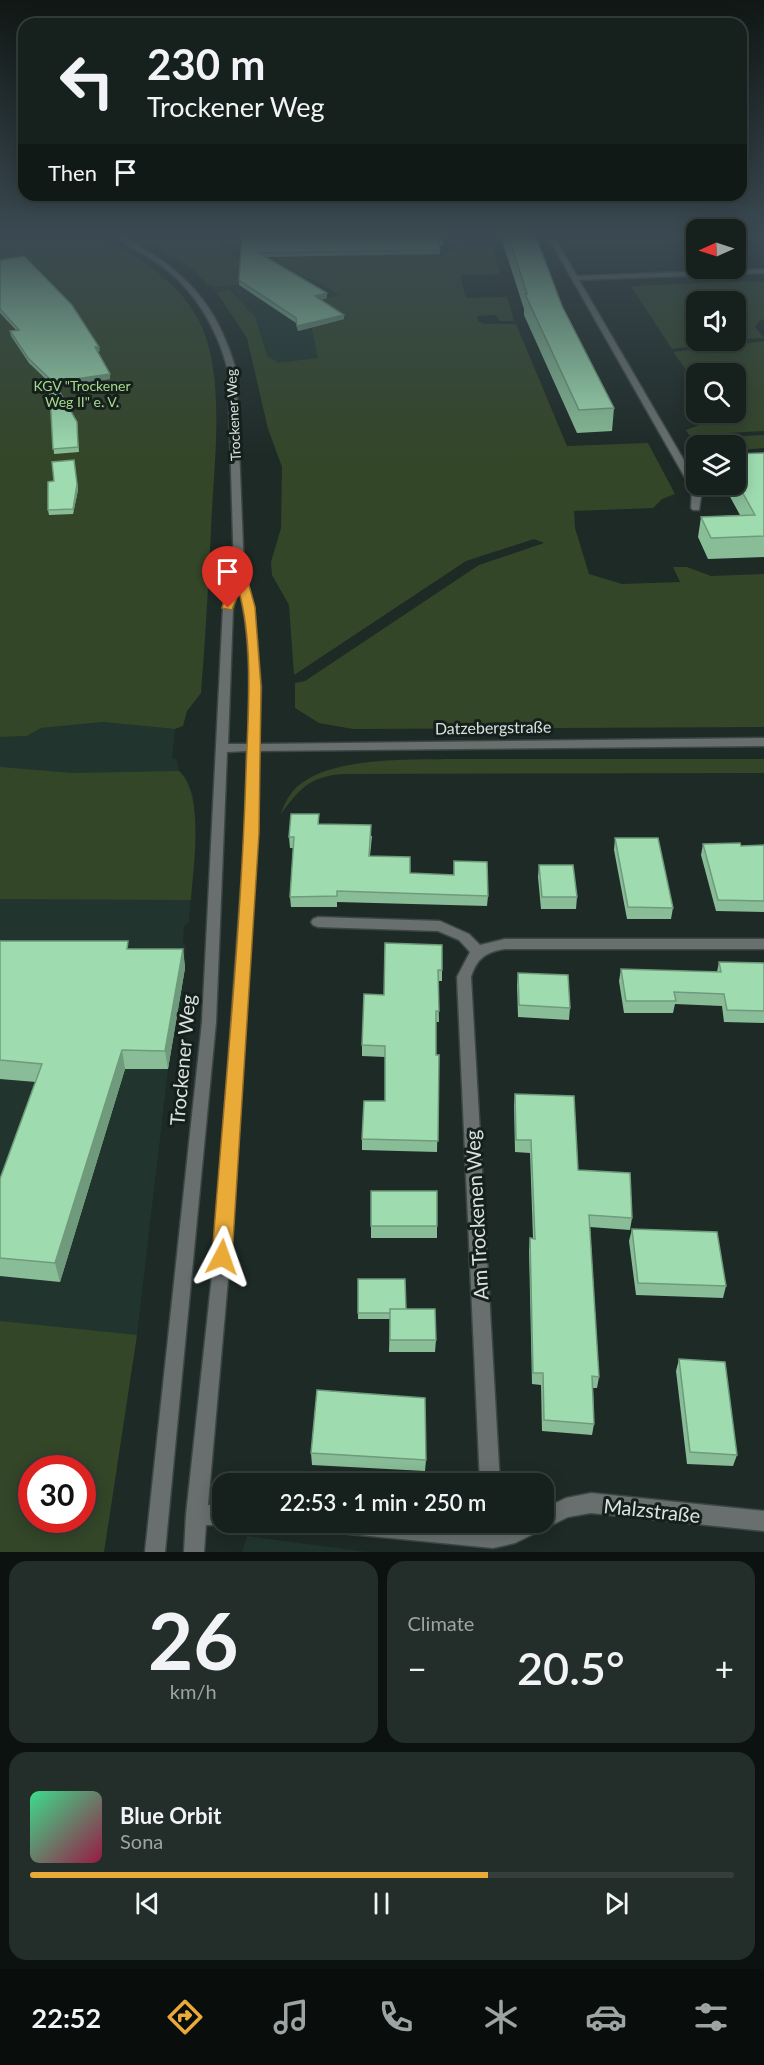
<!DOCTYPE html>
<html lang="en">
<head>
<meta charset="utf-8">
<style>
  body { margin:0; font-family:Lato,sans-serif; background:#232d29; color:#f1f3f6; height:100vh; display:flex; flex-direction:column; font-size:22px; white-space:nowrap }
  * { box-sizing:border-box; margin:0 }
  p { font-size:20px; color:#9ea3a3 }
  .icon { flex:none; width:33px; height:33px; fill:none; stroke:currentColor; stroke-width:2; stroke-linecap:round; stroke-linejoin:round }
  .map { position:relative; height:1552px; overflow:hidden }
  .side { display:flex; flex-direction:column; gap:9px; padding:9px; background:#0c120f; flex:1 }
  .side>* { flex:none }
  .banner { position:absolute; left:18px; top:18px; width:729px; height:183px; border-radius:18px; box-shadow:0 3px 15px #0003,0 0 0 2px #353e3b; background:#16201c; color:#f1f3f6; overflow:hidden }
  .needle { width:39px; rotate:267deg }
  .buttons { position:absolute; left:686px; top:219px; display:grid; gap:12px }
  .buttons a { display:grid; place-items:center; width:60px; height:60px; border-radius:12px; background:#16201c; box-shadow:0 3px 15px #0003,0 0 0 2px #353e3b; font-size:30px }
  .speed { position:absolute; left:18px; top:1455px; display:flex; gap:12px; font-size:30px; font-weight:700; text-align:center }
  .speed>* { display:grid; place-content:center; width:78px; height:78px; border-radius:50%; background:#16201c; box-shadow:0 3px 15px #0003,0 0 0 2px #353e3b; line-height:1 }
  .speed .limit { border:9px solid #d22; background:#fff; color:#111 }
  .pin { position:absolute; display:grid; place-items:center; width:51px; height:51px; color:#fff; margin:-62px -26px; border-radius:50% 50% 50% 0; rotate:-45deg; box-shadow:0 0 6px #0007 }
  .pin .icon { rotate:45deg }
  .me { position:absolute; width:66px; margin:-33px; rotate:4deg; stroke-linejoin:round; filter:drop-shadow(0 0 4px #0008) }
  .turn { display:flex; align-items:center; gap:21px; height:126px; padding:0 30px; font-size:27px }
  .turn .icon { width:78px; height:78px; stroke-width:2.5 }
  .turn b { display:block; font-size:42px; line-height:51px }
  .then { display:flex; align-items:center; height:57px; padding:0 30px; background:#0003; gap:12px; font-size:22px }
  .big { font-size:45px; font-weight:600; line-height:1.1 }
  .side .tile { flex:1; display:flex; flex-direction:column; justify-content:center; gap:9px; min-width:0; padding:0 21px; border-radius:18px; background:#232d29 }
  .side .dial { align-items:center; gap:0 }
  .dial b { font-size:78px; line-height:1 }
  .song { display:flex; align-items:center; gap:18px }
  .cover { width:72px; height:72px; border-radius:9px; background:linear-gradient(135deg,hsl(150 70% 55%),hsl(340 70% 35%)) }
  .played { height:6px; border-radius:3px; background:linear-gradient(90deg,#eaaa38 65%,#353e3b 65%) }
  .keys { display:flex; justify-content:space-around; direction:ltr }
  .heat { display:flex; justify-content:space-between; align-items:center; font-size:33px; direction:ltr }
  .side .tiles { flex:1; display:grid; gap:9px; grid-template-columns:1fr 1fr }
  .tile:last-child { grid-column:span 2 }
  .trip { position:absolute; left:212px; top:1473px; width:342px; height:60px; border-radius:18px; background:#16201c; box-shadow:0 3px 15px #0003,0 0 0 2px #353e3b; font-weight:600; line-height:60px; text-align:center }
  .dock { display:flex; height:96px; justify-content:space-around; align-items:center; background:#090d0b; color:#9ea3a3 }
  .dock .icon { width:42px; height:42px }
  .dock .active { color:#eaaa38 }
  .dock b { font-size:27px; color:#f1f3f6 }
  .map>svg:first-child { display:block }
</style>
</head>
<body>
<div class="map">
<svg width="764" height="1552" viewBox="0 0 764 1552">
  <rect width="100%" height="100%" fill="#1e2a26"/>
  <path fill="#21352e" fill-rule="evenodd" d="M 297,277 L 317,281 L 340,295 L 322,324 L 318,358 L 292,363 L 278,363 L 267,355 L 254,317 L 230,289 L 217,293 L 208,285 L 267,282 Z
    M 103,722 L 175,729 L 172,758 L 177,760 L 179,771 L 186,778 L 193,795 L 195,822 L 189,922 L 184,926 L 183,943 L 186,946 L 185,968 L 168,1069 L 137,1335 L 104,1552 L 0,1552 L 0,737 L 27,736 L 41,728 ZM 32,1468 L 82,1468 L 82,1520 L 32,1520 Z
    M 247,1536 L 306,1544 L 366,1552 L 242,1552 Z"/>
  <path fill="#334628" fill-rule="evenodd" d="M 0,237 L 99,237 C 136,254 180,283 199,321 C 225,372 215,454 212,510 C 209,571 206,632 201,693 L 187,711 L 183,726 L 175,729 L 103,722 L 41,728 L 27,736 L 0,737 Z
    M 142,237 L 216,237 L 224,254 L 241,258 L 440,254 L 456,249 L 453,237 L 489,237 L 469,239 L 470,245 L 491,245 L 500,274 L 460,275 L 466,298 L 507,297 L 514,321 L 500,321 L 496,315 L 477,316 L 478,321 L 484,324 L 516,324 L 567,446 L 648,443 L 675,494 L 662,499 L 653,508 L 574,511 L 575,528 L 589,574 L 622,584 L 680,582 L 673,567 L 687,567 L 711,576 L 764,574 L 764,727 L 353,729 L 319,723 L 295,708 L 295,683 L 305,681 L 479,565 L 544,543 L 534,539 L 466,561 L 294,675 L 289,605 L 272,575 L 271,562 L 281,528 L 282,467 L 268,429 L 247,338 L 217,293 L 229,289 L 255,317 L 267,355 L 278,363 L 318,358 L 310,319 L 322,324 L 344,319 L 315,301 L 339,295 C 329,289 318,281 306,278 C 281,273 237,291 208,285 L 191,268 Z
    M 764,281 L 764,319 L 759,321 L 755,327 L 764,338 L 735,339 L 735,302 L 696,302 L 696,340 L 729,341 L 672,349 L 631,286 Z
    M 764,341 L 764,431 L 689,435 L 686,430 L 707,422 L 710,413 L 735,412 L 735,374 L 696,374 L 696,383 L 673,352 Z
    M 764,435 L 764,448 L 742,450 L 748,458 L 735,459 L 735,446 L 696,447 L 694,444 L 701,444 L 700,441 L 706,441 L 706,438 Z
    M 450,759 L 764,759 L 764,773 L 342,774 C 308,777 299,790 280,815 C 284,806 287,798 293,791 C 324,756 408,760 450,759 Z
    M 0,767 L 72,773 L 179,771 C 205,796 193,866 191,900 L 0,899 Z
    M 0,1321 L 137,1335 L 104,1552 L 0,1552 ZM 32,1468 L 82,1468 L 82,1520 L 32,1520 Z"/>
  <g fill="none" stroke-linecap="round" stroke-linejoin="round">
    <defs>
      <path id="street" d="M 115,237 C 128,237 138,245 149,252 C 197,282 220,316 236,370 L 244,571 L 254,607 L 261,687 L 259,744 L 764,738 L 764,746 L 259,751 L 257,833 L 230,1257 L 208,1505 L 222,1505 L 222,1522 L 228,1522 L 222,1525 L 206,1525 L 204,1552 L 184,1552 L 186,1515 L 214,1257 L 245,833 L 247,751 L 227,752 L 216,1022 L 165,1552 L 145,1552 L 202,1022 L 223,608 L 234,571 L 228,370 C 216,325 194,288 155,261 C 142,253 128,246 115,237 ZM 239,588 C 252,638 249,693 248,744 L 228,744 L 233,608 Z
        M 548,237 L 554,237 L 577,276 L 764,269 L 764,273 L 579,280 L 696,481 L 696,484 L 698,484 L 702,490 L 699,510 L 693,510 L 691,508 L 692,490 Z
        M 318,917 L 440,921 L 469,934 L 480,945 L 505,939 L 764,939 L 764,949 L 505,949 C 486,952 477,958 471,977 L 500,1484 L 480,1484 L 457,977 L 470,952 L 459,940 L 438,931 L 318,927 L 313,925 L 311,922 L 313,919 Z
        M 591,1493 L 764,1511 L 764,1531 L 591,1513 L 568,1517 L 515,1543 L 493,1548 L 329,1532 L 322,1529 L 319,1522 L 436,1522 L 482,1527 L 482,1522 L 502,1522 L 502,1526 L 515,1522 L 543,1522 L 543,1509 L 566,1498 Z"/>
    </defs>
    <use href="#street" stroke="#3c4744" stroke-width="3"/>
    <use href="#street" fill="#686f6e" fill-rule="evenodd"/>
  </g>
  <path fill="#88bd97" d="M 242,237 L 443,240 L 443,245 L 439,245 L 440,254 L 266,257 L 327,293 L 327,298 L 320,300 L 344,315 L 344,319 L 298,331 L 296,323 L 239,285 Z
    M 501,237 L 536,237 L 562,306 L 614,408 L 612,431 L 577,433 L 524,315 L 524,309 Z
    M 0,260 L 100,351 L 97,352 L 110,379 L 57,387 L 77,422 L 79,452 L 54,454 L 49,382 L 29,363 L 11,336 L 10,331 L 16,330 L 0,313 Z
    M 764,453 L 764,557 L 708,559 L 698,537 L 701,517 L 740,515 L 723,484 L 735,484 L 735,454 Z
    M 74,460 L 78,490 L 73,514 L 49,515 L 48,510 L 54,481 Z
    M 319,814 L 319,824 L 372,836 L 370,856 L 410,873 L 488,896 L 487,906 L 337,902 L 337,907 L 291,907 L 290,897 L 293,848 L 290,848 L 289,837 Z
    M 615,838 L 673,908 L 671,919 L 627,919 L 614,850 Z
    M 703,844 L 741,846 L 764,845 L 764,912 L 716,911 L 701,855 Z
    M 539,865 L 577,897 L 576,909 L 541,909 L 538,877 Z
    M 0,941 L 129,949 L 183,949 L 185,968 L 168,1069 L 125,1069 L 60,1282 L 0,1276 L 0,1179 L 36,1082 L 0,1079 Z
    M 442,945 L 442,981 L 438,981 L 439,1022 L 436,1022 L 436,1055 L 439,1055 L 437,1152 L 362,1150 L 362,1139 L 385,1101 L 385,1057 L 362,1056 L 362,1045 L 384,995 Z
    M 719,962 L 764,963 L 764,1023 L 724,1022 L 722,1006 L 675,1004 L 673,1013 L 624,1013 L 619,981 L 621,969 L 717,972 Z
    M 518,973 L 570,1008 L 569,1020 L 518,1017 L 517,985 Z
    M 515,1094 L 578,1170 L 632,1218 L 630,1230 L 590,1227 L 599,1377 L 597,1388 L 593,1388 L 594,1424 L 592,1435 L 542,1431 L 541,1385 L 532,1384 L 529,1250 L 530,1238 L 533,1238 L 530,1153 L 515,1152 L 514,1106 Z
    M 371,1191 L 437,1226 L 437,1238 L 371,1238 Z
    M 632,1229 L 726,1286 L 723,1298 L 636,1295 L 629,1241 Z
    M 358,1279 L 406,1309 L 436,1340 L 435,1352 L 389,1352 L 390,1319 L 358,1319 Z
    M 679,1359 L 737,1455 L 733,1466 L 687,1464 L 676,1371 Z
    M 311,1453 L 426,1460 L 425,1471 L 312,1465 Z"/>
  <path fill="#6f9a7b" d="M 327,293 L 327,298 L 315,301 L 315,296 Z
    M 344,315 L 344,319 L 298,331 L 297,326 Z
    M 95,347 L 99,347 L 100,351 L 95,352 Z
    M 110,374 L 110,379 L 55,387 L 54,382 Z
    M 77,484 L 78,490 L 73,514 L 73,509 Z
    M 183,949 L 185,968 L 168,1069 L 165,1051 Z
    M 122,1050 L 125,1069 L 60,1282 L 55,1263 Z"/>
  <path fill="#9edcb0" stroke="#6f9a7b" stroke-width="1.5" d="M 242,237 L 442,237 L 443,240 L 438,240 L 440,250 L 259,253 L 327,293 L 315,296 L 344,315 L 297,326 L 296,318 L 239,280 Z
    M 509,237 L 536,237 L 562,306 L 614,408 L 579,410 L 525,294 L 527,294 Z
    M 24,256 L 72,305 L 99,347 L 95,347 L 110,374 L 54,382 L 77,422 L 78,447 L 53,449 L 49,378 L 28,358 L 10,331 L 19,330 L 0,309 L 0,260 Z
    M 764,453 L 764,536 L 711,538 L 701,517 L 755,515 L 735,479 L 735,454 Z
    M 74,460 L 77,484 L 73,509 L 48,510 L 48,482 L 54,481 L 52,462 Z
    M 291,814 L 319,814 L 318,824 L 371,825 L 369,856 L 410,857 L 410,873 L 454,875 L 454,861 L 487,862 L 488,896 L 337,891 L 337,896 L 290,897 L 294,837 L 289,837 Z
    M 615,838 L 658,838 L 673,908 L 628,907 Z
    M 740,843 L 741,846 L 764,845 L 764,901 L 718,900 L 703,844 Z
    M 539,865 L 573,865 L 577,897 L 542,897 Z
    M 0,941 L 128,941 L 127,949 L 183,949 L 165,1051 L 122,1050 L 55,1263 L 0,1258 L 0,1179 L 42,1064 L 0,1060 Z
    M 385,943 L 442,945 L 442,970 L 438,970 L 439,1011 L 436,1011 L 436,1055 L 439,1055 L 438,1141 L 362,1139 L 364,1101 L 385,1101 L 385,1046 L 362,1045 L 364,994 L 384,995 Z
    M 719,962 L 764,963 L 764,1011 L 727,1010 L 724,994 L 674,992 L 676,1001 L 626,1001 L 621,969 L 721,972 Z
    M 518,973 L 568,975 L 570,1008 L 519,1005 Z
    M 515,1094 L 574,1096 L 578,1170 L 630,1173 L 632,1218 L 589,1215 L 599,1377 L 592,1376 L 594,1424 L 544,1420 L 543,1373 L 533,1373 L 530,1238 L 535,1239 L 531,1140 L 516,1140 Z
    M 371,1191 L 437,1191 L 437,1226 L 371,1226 Z
    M 632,1229 L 717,1232 L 726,1286 L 638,1283 Z
    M 358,1279 L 405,1279 L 406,1309 L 390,1309 L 390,1313 L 358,1313 Z
    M 390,1309 L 435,1309 L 436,1340 L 390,1340 Z
    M 679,1359 L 725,1362 L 737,1455 L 690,1452 Z
    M 317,1390 L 425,1398 L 426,1460 L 311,1453 Z"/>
  <linearGradient id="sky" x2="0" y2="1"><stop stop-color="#101715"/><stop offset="0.52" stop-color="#3b4a52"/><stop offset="1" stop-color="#3b4a52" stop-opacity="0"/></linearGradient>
  <rect width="764" height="455" fill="url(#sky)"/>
  <path fill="#eaaa38" stroke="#986e24" stroke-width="1.5" d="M 239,567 L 245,571 L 255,607 L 261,687 L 259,833 L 232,1257 L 229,1263 L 222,1266 L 215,1263 L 212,1257 C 224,1096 241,934 246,772 C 248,715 254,646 239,591 L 232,610 L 222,608 L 233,571 Z"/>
  <g text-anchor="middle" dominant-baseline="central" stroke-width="6" stroke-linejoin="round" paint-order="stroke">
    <g font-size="14" fill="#a7d98a" stroke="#15201d">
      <text x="82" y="385">KGV "Trockener<tspan x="82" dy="16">Weg II" e. V.</tspan></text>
    </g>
    <g font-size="14" fill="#dae2df" stroke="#15201d">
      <text transform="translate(233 415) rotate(-93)">Trockener Weg</text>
    </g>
    <g font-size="16" fill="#dae2df" stroke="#15201d">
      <text transform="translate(493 727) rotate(-1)">Datzebergstraße</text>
    </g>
    <g font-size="20" fill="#dae2df" stroke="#15201d">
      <text transform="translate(182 1060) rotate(-85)">Trockener Weg</text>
      <text transform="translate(476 1215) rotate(-93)">Am Trockenen Weg</text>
      <text transform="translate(652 1510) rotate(6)">Malzstraße</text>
    </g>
  </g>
</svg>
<div class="buttons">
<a><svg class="needle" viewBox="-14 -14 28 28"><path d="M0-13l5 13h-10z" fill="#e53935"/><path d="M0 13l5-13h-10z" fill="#9ea3a3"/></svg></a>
<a><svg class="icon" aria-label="sound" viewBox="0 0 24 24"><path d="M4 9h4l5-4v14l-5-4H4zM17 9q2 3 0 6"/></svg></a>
<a><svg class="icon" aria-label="search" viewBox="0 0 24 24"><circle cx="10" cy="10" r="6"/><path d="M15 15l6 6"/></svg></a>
<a><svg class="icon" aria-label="layers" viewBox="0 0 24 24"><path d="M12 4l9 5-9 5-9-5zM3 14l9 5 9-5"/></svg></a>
</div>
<div class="speed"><div class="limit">30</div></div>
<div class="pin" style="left:228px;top:608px;background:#d93025"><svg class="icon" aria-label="arrive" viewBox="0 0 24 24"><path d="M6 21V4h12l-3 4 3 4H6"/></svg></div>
<svg class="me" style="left:222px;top:1257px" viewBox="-20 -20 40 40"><path d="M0-17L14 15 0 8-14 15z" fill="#eaaa38" stroke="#fff" stroke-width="4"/></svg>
<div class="trip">22:53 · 1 min · 250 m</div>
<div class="banner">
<div class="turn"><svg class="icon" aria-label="left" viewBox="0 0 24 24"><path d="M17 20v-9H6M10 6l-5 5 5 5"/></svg><div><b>230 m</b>Trockener Weg</div></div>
<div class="then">Then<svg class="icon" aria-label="arrive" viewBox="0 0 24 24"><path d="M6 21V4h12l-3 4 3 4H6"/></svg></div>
</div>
</div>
<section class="side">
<div class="tiles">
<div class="tile dial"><b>26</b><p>km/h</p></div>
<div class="tile"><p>Climate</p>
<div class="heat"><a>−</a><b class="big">20.5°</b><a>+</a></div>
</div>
<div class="tile">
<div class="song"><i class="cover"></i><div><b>Blue Orbit</b><p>Sona</p></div></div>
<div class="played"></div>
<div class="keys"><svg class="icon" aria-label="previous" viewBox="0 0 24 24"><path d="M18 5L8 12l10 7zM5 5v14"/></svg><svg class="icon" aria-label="pause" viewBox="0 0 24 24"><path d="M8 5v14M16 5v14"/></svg><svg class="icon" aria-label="next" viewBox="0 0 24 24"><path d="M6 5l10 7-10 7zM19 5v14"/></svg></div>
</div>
</div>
</section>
<nav class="dock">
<b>22:52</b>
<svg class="icon active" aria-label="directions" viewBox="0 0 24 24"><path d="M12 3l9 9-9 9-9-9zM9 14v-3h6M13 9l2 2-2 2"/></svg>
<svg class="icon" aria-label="music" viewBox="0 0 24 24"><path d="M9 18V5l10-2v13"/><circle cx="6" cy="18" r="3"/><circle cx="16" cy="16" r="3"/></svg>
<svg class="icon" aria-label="phone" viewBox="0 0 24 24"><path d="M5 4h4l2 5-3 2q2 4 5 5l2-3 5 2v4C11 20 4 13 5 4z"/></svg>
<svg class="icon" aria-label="climate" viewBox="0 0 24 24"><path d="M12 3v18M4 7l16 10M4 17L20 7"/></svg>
<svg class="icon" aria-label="car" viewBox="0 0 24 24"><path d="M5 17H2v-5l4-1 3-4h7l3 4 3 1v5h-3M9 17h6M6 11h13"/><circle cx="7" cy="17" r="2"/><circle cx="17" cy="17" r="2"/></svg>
<svg class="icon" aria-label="filters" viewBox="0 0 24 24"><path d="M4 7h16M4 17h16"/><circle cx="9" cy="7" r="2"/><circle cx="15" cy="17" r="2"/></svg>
</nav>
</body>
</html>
